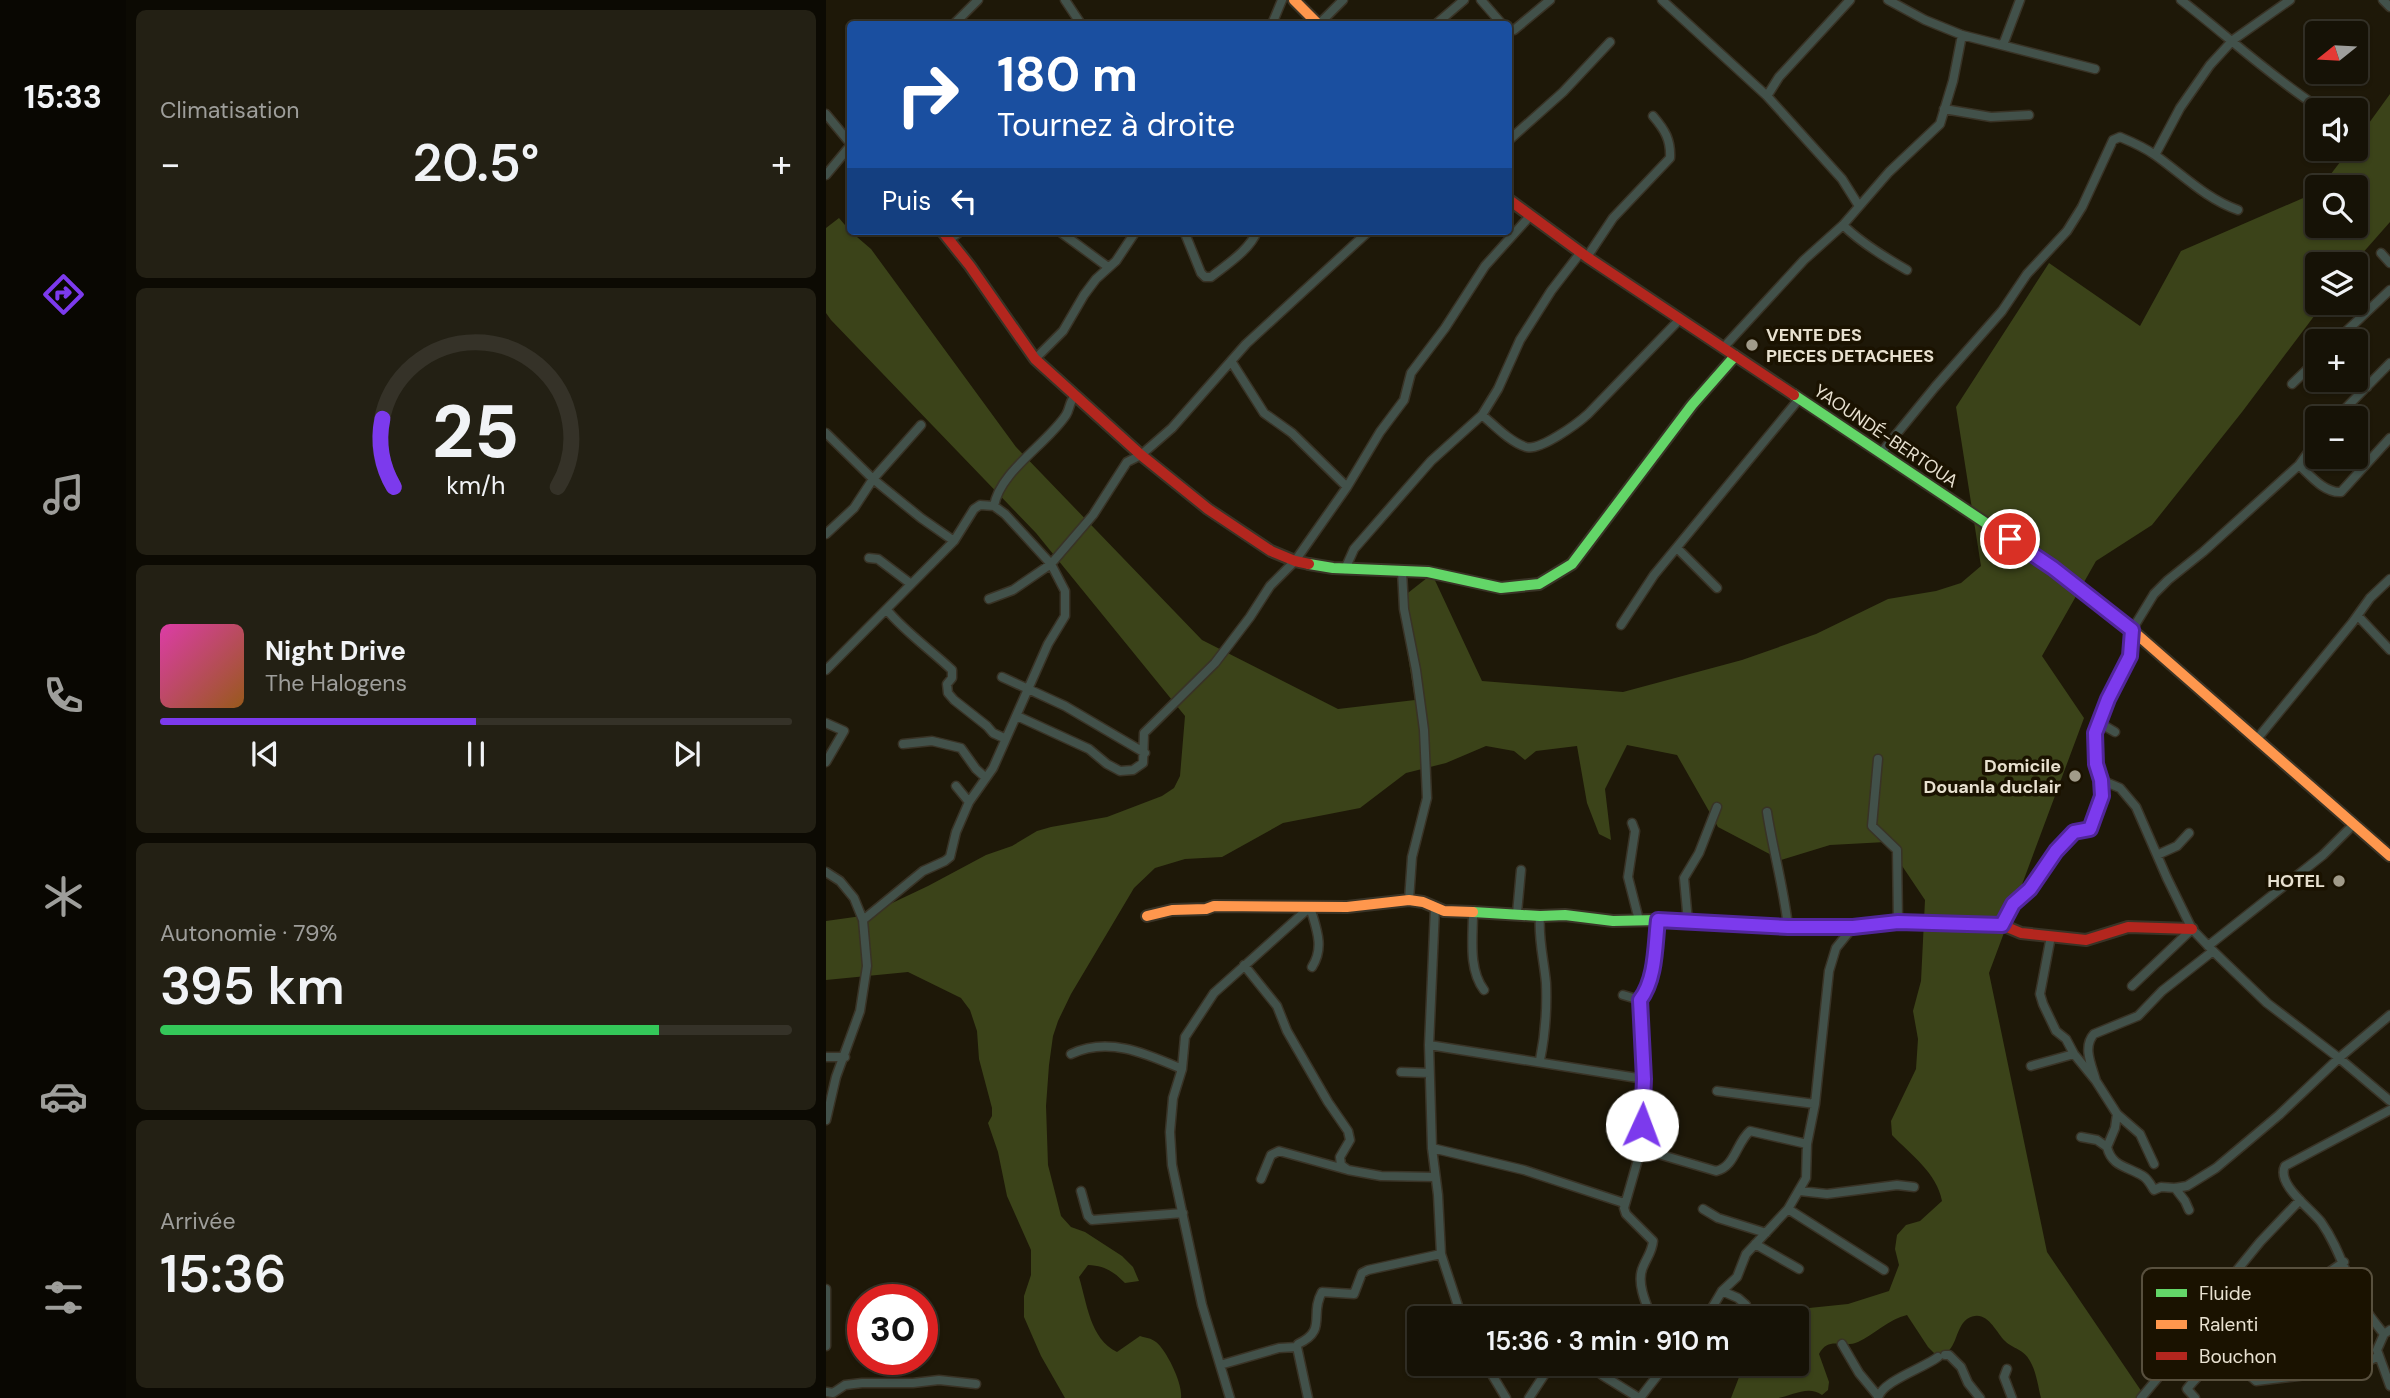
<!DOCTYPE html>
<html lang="fr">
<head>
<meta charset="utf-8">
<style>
  body { margin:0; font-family:"DM Sans",sans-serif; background:#232014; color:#f1f3f6; height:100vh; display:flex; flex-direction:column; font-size:26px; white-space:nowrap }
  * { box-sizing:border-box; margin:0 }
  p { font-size:23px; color:#9e9e9b }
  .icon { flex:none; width:38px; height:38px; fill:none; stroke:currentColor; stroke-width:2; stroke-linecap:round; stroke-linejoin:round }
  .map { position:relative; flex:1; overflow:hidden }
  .sheet { display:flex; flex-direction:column; gap:10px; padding:10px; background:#0c0a03; width:700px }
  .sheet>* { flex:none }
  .banner { position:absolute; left:21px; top:21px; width:665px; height:214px; border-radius:7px; box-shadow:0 2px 5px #0004,0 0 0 2px #353228; background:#1a4fa0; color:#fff; overflow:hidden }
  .needle { width:46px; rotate:252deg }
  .tools { position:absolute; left:1479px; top:21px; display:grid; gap:14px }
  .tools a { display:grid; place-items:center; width:63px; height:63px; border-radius:7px; background:#161206; box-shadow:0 2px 5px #0004,0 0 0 2px #353228; font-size:35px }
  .speed { position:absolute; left:21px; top:1284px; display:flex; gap:14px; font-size:35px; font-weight:700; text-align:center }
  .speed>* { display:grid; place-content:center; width:91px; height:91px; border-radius:50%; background:#161206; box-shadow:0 2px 5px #0004,0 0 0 2px #353228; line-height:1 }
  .speed .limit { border:10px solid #d22; background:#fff; color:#111 }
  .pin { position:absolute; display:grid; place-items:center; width:60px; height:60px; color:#fff; margin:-30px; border:4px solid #fff; border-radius:50%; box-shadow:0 2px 7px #0007 }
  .me { position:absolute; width:77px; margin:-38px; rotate:2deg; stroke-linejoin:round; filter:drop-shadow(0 0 5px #0008) }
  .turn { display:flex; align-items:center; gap:24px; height:147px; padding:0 35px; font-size:32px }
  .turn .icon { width:91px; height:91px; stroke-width:2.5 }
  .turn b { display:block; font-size:49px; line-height:60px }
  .then { display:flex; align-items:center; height:66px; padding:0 35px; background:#0003; gap:14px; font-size:26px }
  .big { font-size:52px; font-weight:600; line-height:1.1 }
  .sheet .tile { flex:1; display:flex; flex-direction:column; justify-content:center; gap:10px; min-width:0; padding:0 24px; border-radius:10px; background:#232014 }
  .sheet .dial { align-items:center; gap:0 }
  .dial svg { height:182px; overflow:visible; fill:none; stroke:#353228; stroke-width:7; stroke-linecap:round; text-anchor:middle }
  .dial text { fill:#f1f3f6; stroke:none }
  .song { display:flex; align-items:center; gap:21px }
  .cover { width:84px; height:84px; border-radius:10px; background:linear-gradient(135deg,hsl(320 70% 55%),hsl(30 70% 35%)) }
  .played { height:7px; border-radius:4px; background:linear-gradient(90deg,#7c3aed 50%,#353228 50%) }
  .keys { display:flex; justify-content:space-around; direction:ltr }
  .heat { display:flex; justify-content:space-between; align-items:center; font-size:38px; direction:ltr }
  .charge { height:10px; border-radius:5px; background:linear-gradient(90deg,#34c759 79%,#353228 0) }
  .trip { position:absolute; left:581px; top:1306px; width:402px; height:70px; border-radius:7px; background:#161206; box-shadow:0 2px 5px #0004,0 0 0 2px #353228; font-weight:600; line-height:70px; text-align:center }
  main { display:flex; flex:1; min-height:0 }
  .dock { display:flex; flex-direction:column; width:126px; justify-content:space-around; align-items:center; background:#090702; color:#9e9e9b }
  .dock .icon { width:49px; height:49px }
  .dock .selected { color:#7c3aed }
  .dock b { font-size:32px; color:#f1f3f6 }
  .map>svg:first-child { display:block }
</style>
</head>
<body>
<main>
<nav class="dock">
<b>15:33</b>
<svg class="icon selected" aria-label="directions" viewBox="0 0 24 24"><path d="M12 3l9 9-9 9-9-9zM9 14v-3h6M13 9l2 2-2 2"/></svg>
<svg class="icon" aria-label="music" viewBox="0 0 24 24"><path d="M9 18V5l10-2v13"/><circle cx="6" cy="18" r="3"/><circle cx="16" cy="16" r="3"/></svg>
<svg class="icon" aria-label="phone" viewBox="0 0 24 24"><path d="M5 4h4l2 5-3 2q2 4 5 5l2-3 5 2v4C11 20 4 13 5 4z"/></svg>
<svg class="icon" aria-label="climate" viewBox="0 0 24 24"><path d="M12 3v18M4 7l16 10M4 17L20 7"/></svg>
<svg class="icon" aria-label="car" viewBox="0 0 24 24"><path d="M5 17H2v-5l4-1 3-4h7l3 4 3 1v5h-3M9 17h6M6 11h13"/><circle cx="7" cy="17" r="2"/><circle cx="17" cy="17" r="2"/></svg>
<svg class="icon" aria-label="filters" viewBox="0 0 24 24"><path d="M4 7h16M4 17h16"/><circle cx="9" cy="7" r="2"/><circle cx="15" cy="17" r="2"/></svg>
</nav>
<section class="sheet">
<div class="tile"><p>Climatisation</p>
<div class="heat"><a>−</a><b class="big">20.5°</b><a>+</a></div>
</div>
<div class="tile dial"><svg viewBox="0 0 100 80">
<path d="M14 69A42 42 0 1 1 86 69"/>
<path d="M14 69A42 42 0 0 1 9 39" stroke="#7c3aed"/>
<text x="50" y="56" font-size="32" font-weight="700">25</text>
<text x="50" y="72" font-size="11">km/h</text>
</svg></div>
<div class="tile">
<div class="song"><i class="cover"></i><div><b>Night Drive</b><p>The Halogens</p></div></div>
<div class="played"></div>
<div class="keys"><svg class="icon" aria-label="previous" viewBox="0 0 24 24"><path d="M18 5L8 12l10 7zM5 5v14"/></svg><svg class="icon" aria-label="pause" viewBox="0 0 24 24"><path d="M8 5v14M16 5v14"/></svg><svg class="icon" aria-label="next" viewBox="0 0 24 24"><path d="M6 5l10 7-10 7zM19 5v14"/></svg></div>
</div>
<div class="tile"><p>Autonomie · 79%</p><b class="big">395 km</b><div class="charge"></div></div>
<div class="tile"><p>Arrivée</p><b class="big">15:36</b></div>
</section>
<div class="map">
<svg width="1564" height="1398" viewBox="0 0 1564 1398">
  <rect width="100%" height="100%" fill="#1e1808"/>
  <path fill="#3b4319" d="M 1564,94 L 1564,222 L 1527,264 L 1491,264 L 1491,303 L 1498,303 L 1416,412 L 1326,525 L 1270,561 L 1216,656 L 1258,718 L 1163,973 L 1221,1252 L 1320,1398 L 1215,1398 C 1212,1386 1210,1371 1204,1361 C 1198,1349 1187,1349 1179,1341 C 1169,1331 1160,1307 1141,1319 C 1128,1329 1132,1352 1112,1357 L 1102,1347 L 1081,1315 C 1063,1319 1049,1334 1032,1342 C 1017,1349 1003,1335 993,1354 L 1003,1382 L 1002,1390 L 996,1395 C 982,1385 966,1396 952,1398 C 937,1398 920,1398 905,1398 L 915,1372 L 924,1363 L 971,1363 L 971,1319 L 983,1308 L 1022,1304 L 1063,1291 L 1073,1265 L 1069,1249 L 1071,1235 L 1080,1225 L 1094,1221 L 1116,1201 C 1111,1173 1085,1155 1066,1135 L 1065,1121 L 1090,1069 L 1092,1039 L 1087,1011 L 1095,981 L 1099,900 L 1060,842 L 1004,845 L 955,860 L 892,827 L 851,755 L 801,745 L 779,789 L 785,840 L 773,834 L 761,803 L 751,746 L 710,751 L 699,760 L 688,751 L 660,746 L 620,763 L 580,773 L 534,808 L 457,823 L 396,857 L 359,859 L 329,868 L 308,888 L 245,994 L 232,1021 L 227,1036 L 223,1065 L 220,1106 L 222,1165 L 235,1216 L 245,1227 L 259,1232 L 296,1256 L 307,1267 L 313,1281 L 299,1283 C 287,1271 279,1266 262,1265 L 253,1277 C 261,1303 264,1339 291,1352 L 314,1336 C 320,1338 325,1338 330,1342 C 341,1351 357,1384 355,1398 L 239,1398 L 215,1356 L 198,1317 L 198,1296 L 205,1275 L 205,1250 L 181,1196 L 172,1152 L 162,1123 L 166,1116 L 166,1108 L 153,1059 L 151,1031 L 144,1010 L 135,998 L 82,972 L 0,980 L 0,921 L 50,914 L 64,904 L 102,886 L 160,855 L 186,846 L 211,831 L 225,827 L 281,817 L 336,796 L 348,788 L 354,776 L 359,716 L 210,533 L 5,320 L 0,313 L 0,228 L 13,218 L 24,231 L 45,249 L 190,447 L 376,640 L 512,709 L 589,700 L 573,600 L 606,574 L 656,681 L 797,692 L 916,660 L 990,634 L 1062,599 L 1110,591 L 1135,583 L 1155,566 L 1130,407 L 1223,263 L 1314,326 L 1355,251 L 1491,192 L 1491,226 L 1530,226 L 1530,187 L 1495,187 L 1524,149 L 1530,149 L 1530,141 Z"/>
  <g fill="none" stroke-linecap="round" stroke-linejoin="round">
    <defs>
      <path id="street" d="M 239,0 L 255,24
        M 655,0 L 676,24
        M 836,0 L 941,96
        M 1024,0 L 953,77 L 941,96 L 1016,179 L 1033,206
        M 1062,0 L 1099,20 L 1136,35 L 1269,69
        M 1355,0 C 1400,35 1442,74 1489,105
        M 1557,0 L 1564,7
        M 128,24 L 152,0
        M 446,24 L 456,0
        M 493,24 L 517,0
        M 610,24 L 638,0
        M 682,30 L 688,30 L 724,0
        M 1177,45 L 1194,0
        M 1118,109 L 1165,117 L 1203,115
        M 0,114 L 24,143
        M 682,141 L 737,92 L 784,42
        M 1329,155 L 1354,108 L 1384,65 L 1407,40 L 1464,0
        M 0,175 L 24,146
        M 1017,225 C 1033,241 1060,258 1081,270
        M 233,231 L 282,267
        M 358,231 L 375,273 L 379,277 L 385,277 C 400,265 424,250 431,231
        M 124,239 L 135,231
        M 1555,253 L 1564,263
        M 761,257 L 787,218 L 844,158 C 845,140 839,130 827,116
        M 1510,341 L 1564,290
        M 897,348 L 978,260 L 1017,225 L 1063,172 L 1114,124 L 1127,81 L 1136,35
        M 209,359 L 237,331 L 258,295 L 270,279 L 290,261 L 310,231
        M 405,361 L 438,413 L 466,433 L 521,487
        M 1530,374 L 1541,387
        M 1466,384 L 1491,360
        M 656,415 C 668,425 684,442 700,447 C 714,451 751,424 762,414 L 854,319
        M 1510,418 L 1564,363
        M 0,433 L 47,479 L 95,518 L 128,541
        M 1055,453 L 1109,387 L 1176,311 L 1201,274 L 1241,231 L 1256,207 L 1287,140 L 1294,137 C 1306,142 1318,147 1329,155 C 1356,174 1380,199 1412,210
        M 1473,465 C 1484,475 1498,493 1515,492 L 1564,438
        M 168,506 C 174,471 221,444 240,415 C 244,409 243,402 249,396
        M 0,534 L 28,508 L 47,479 L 95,425
        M 851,548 L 891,588
        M 43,558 L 52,559 L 85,584
        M 519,569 L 528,549 L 605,461 L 656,415 L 672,389 L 694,340 L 725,291 L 755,252
        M 576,571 L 578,609 L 590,670 L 598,730 L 601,798 L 586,857 L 583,900
        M 163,599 L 187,590 L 225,564 L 267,515 L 301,462 L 315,455 L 346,428 L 420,344 L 543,231
        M 61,610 C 78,631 105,650 126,670 L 126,678 L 121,684 L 122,693 L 128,700 L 161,726 L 167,733 L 178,738
        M 1532,616 L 1564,650
        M 795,625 L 828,575 L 973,399
        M 0,670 L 128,541 L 148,509 L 154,505 L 168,506 L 179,514 L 225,564 L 239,591 L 239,616 L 222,644 L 167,768 L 143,802 L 130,832 L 124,857 L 119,861 L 97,871 L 37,920
        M 176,677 L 239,706 L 319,753
        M 191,716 L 263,749 L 281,764 L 294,771 L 307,770 L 317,763 L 318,733 L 389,663 L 424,617 L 444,586 L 469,561 L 521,487 L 554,432 L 578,400 L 585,373 L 619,328 L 659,266 L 704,216
        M 1272,722 L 1289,732
        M 0,723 L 18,731 L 0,762
        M 1431,739 L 1526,623 L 1544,598 L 1564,579
        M 77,744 L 106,741 L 135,748 L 150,769 L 160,778
        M 1052,759 L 1046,826 L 1071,850 L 1072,922
        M 1275,780 L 1294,788 L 1310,807 L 1341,878 L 1366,929 L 1387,951
        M 130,786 L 143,802
        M 941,812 C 947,851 958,888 962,927
        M 806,823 L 809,831 L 802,877 L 813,920
        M 1331,855 L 1351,846 L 1363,833
        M 0,872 L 14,881 L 28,898 L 37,920 L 41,966 L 34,1011 L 10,1077 L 0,1120
        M 609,908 L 603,1045 L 606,1148 L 612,1195 L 615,1254 L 636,1318
        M 647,913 C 647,937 642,969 658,990
        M 691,913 L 695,870
        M 862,922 L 858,878 L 873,853 L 891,807
        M 1176,925 L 1187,904 L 1204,889 L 1230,851 L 1248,832 L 1264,829 L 1276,796 L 1275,780 L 1270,763 L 1269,733 L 1282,699 L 1304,656 L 1306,630 L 1328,594 L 1342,580 L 1377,552 L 1473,465 L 1491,440
        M 1225,936 L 1214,994 L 1217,1004 L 1230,1031 L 1240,1039 L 1248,1054 L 1270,1081 L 1291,1114 L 1314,1134 L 1328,1164
        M 1382,946 L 1497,855 L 1527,825
        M 418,965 L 451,1006 L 461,1031 L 502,1102 L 522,1131 L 524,1140 L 514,1157 L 515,1165 L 522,1170
        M 1306,986 L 1366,929
        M 797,995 L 814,1000
        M 1564,1015 L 1513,1058 L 1564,1101
        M 603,1045 L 818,1079
        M 245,1054 C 283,1036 321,1054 356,1069
        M 0,1057 L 19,1057
        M 714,1060 C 719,1036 721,1008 720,983 C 718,960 712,939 714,916
        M 1205,1066 L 1248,1054
        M 575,1072 L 603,1073
        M 1270,1081 C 1266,1066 1256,1047 1268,1034 L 1312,1016 L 1336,991 L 1387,951 L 1441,1003 L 1513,1058 L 1453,1115 L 1390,1168 L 1361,1186 L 1349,1188 L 1335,1187 L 1328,1190 C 1325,1185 1322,1179 1317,1176 C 1301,1166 1286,1167 1281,1147
        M 891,1091 L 989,1104
        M 1564,1110 L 1459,1166 C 1450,1184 1484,1208 1495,1222 C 1510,1243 1517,1266 1528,1290 C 1535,1306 1547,1320 1558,1334 L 1564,1330
        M 1255,1137 L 1271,1140 L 1281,1147 L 1289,1128 L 1291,1114
        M 606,1148 L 698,1170 L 798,1203
        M 815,1149 L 890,1171 C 909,1167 910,1143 924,1131 L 981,1144
        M 435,1179 L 445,1155 L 453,1151 L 522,1170 L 555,1176 L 609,1177
        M 1349,1188 L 1359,1201 L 1363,1210
        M 255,1191 L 262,1216 L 266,1220 L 357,1213
        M 974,1191 L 1001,1194 L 1071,1185 L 1088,1187
        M 877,1209 L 892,1218 L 940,1233
        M 962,1209 L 1058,1270
        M 929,1244 L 973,1269
        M 1518,1262 C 1479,1287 1448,1319 1412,1346 L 1421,1373 L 1430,1381 L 1514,1371 L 1530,1367 L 1553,1356
        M 0,1289 L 0,1346
        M 896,1291 L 912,1298 L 920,1305
        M 826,1318 C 820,1304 810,1282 817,1267 C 821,1257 826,1252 827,1241 L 800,1214 L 798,1208 L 815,1149 L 818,1079 L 814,1000 C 830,979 829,946 832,920
        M 880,1318 L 896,1291 L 911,1277 L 920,1254 L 962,1209 L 980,1178 L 981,1144 L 989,1104 L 1003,971 L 1010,948 L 1027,927
        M 1558,1334 L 1551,1350 L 1564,1386
        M 1016,1344 L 1033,1373 L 1052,1396
        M 471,1347 L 482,1398
        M 1119,1355 L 1123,1355 L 1135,1367 L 1142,1383 L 1154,1398
        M 659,1363 L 680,1398
        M 763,1363 L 776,1375 L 813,1398
        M 394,1365 L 453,1348 L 471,1347 L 472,1344 C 502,1330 483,1315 496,1292 L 528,1294 L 536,1273 L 542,1270 L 615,1254
        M 1181,1369 L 1178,1377 L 1186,1398
        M 1452,1378 L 1454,1353 L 1469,1299
        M 1,1392 L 7,1393 L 19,1385 L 36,1383 L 87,1383 L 113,1380 L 150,1384
        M 404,1398 L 376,1305 L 346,1165 L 344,1132 L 347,1098 L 356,1069 L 359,1037 L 388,993 L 484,907 C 490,928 499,947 486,967
        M 703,1398 L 726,1363
        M 814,1398 L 841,1363
        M 1052,1398 C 1056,1381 1098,1368 1112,1357
        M 1315,1398 L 1350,1356 L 1381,1307 L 1434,1242 L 1474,1200
        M 1369,1398 L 1361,1389 C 1375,1371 1392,1358 1412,1346"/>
      <path id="fast" d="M 968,395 L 1227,568 L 1256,591
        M 483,564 L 507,568 L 602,572 L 675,588 L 713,584 L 746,564 L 866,405 L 909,356
        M 647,912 L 714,916 L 739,915 L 787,921 L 832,920 L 962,927 L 1018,927"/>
      <path id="slow" d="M 468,0 L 492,24
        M 1256,591 L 1306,630 L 1564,856
        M 321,916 L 346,910 L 380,909 L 388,906 L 521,907 L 583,900 L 597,902 L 618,911 L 647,912"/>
      <path id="jam" d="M 682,199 L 761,257 L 968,395
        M 116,231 L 144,266 L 209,359 L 315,455 L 382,509 L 445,551 L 469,561 L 483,564
        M 1018,927 L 1072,922 L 1176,925 L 1195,933 L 1260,940 L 1302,927 L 1366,929"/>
    </defs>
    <use href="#street" stroke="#393326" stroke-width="11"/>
    <use href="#fast" stroke="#393326" stroke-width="14"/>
    <use href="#slow" stroke="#393326" stroke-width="14"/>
    <use href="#jam" stroke="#393326" stroke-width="14"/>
    <use href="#street" stroke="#42514a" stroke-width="8"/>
    <use href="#fast" stroke="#63d668" stroke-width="10"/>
    <use href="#slow" stroke="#ff974d" stroke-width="10"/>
    <use href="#jam" stroke="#b3261e" stroke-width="10"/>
  </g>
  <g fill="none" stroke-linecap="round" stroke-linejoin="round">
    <defs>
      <path id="route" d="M 816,1125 L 818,1079 L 814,1000 C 830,979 829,946 832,920 L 962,927 L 1027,927 L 1072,922 L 1176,925 L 1187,904 L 1204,889 L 1230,851 L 1248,832 L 1264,829 L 1276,796 L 1275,780 L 1270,764 L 1269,733 L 1282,699 L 1304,656 L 1306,630 L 1227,568 L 1184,539"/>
    </defs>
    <use href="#route" stroke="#51269a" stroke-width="18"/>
    <use href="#route" stroke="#7c3aed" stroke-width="12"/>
  </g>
  <g fill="#a19b8a" stroke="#1a1200" stroke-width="2.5">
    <circle cx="926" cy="345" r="7"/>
    <circle cx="1249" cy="776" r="7"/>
    <circle cx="1513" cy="881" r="7"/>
  </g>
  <g text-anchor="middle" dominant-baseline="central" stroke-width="7" stroke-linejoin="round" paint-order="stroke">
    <g font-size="18" font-weight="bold" fill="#e8e1d0" stroke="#1a1200" text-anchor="end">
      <text x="940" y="335" text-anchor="start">VENTE DES<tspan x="940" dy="21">PIECES DETACHEES</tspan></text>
      <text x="1235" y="766">Domicile<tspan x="1235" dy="21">Douanla duclair</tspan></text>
      <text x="1499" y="881">HOTEL</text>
    </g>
    <g font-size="18" fill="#e8e1d0" stroke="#1a1200">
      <text transform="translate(1060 436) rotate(34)">YAOUNDÉ-BERTOUA</text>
    </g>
  </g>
  <rect x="1316" y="1268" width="230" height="112" rx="10" fill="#1a1200" stroke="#58503e" stroke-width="2"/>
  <rect x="1330" y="1289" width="31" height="8" fill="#63d668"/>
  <rect x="1330" y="1320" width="31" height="9" fill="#ff974d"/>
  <rect x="1330" y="1352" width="31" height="8" fill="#b3261e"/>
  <g font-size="19" fill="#e8e1d0">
    <text x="1373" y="1300">Fluide</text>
    <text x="1373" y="1331">Ralenti</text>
    <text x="1373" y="1363">Bouchon</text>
  </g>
</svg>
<div class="tools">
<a><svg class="needle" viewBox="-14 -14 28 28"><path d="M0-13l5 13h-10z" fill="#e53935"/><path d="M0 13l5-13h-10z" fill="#9e9e9b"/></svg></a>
<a><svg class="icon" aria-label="sound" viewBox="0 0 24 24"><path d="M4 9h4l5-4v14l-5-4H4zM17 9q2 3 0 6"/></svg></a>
<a><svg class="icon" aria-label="search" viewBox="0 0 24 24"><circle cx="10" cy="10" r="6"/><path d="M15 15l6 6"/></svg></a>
<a><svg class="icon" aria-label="layers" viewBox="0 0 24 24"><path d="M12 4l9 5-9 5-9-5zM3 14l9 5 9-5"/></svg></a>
<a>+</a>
<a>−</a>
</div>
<div class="speed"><div class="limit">30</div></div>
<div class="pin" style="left:1184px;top:539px;background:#d93025"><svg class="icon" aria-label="arrive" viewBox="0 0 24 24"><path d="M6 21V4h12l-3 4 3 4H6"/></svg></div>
<svg class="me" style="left:816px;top:1125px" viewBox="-20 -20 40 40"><circle r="19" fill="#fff"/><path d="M0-13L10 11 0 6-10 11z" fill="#7c3aed"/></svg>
<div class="trip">15:36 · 3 min · 910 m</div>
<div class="banner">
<div class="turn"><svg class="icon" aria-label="right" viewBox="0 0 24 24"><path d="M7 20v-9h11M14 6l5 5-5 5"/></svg><div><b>180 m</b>Tournez à droite</div></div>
<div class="then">Puis<svg class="icon" aria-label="left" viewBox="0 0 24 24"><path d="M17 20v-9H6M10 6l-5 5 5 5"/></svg></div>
</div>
</div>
</main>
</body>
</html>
